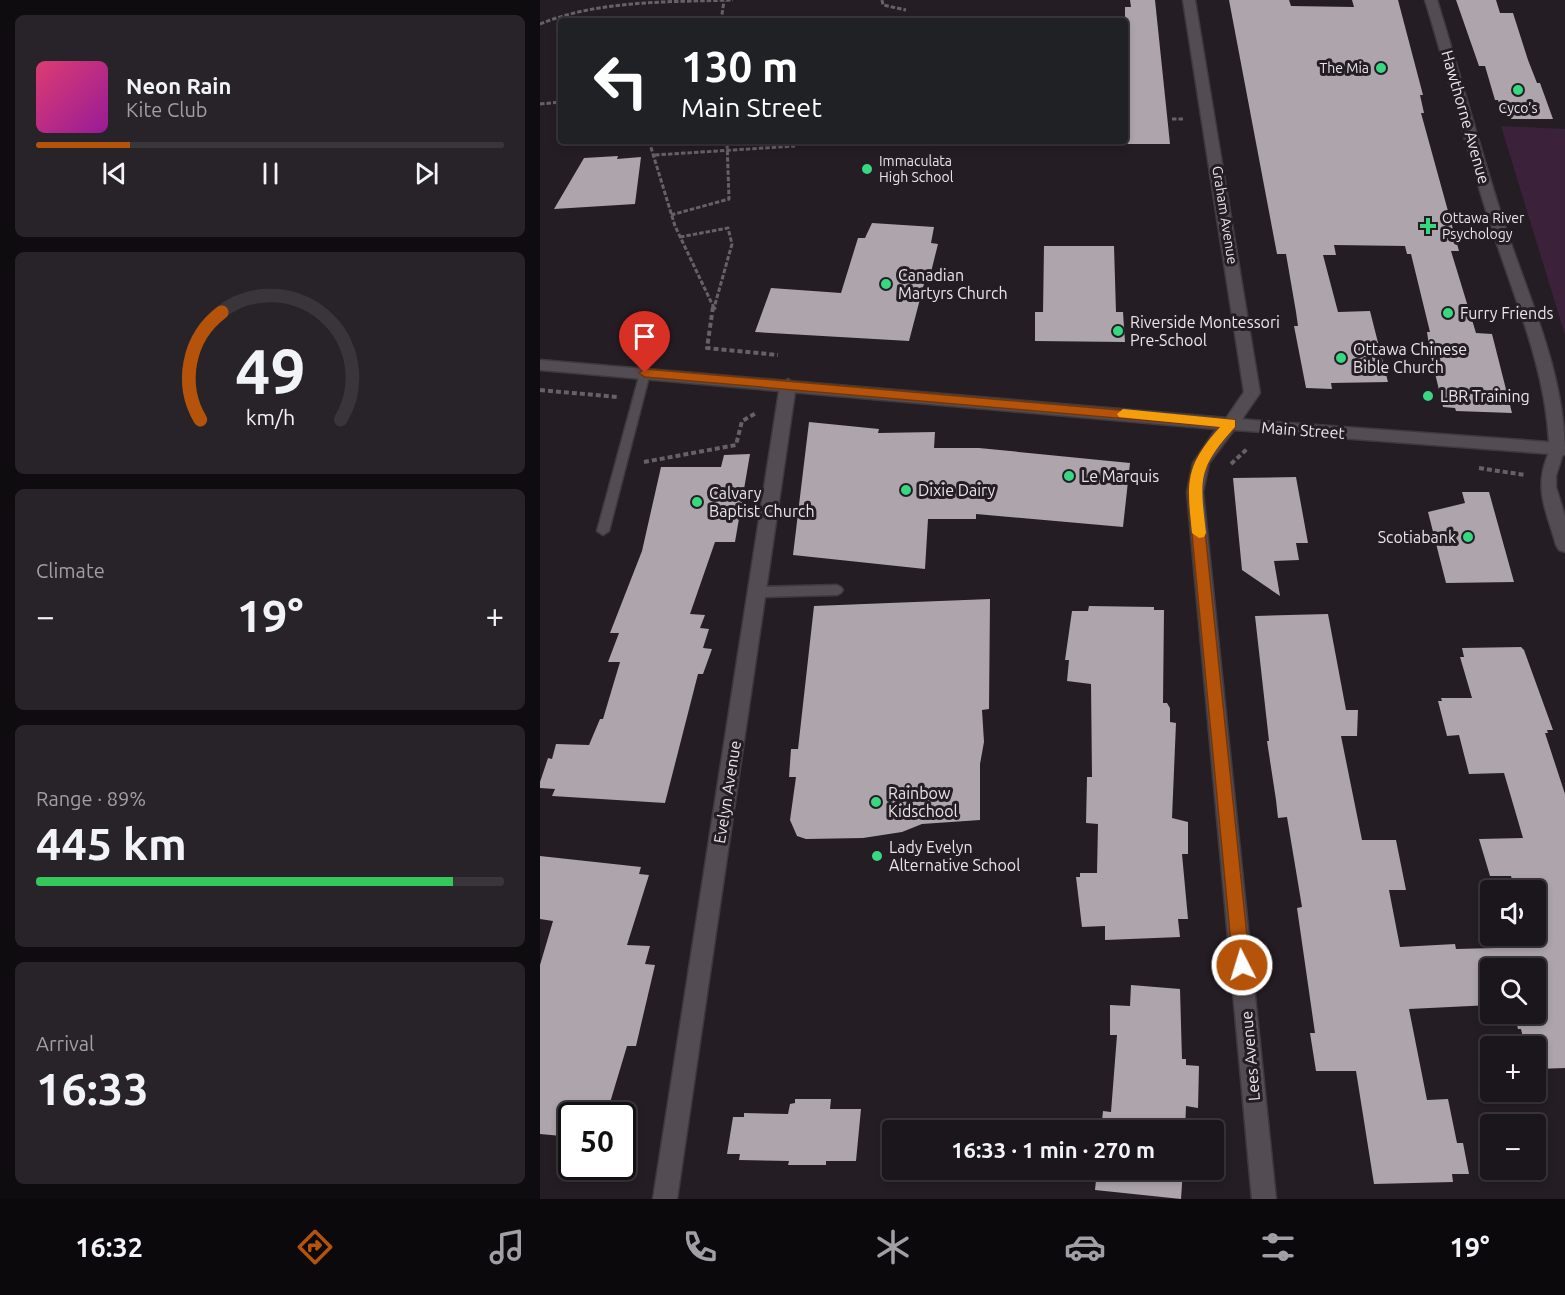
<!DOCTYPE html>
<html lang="en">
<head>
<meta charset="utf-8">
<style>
  body { margin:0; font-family:Ubuntu,sans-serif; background:#282328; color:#f1f3f6; height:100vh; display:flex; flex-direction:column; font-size:22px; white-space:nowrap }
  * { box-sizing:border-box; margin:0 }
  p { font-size:20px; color:#a09fa3 }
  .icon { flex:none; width:33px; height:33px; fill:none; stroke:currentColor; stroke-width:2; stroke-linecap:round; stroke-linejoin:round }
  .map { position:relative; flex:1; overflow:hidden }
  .side { display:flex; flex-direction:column; gap:15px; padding:15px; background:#0f0c0f; width:540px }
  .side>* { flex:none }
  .banner { position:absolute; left:18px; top:18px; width:570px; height:126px; border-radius:6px; box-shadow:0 3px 9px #0003,0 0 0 2px #39353a; background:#202124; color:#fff; overflow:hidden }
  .tools { position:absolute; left:940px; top:880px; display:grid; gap:12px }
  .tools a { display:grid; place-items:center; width:66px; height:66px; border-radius:6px; background:#1b161b; box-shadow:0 3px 9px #0003,0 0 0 2px #39353a; font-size:30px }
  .speed { position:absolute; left:18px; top:1102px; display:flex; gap:12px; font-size:30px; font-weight:700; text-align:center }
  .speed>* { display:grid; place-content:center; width:78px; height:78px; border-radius:50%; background:#1b161b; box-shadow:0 3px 9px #0003,0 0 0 2px #39353a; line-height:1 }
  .speed .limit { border:3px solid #111; border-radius:9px; background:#fff; color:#111 }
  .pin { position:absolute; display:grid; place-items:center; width:51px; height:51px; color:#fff; margin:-62px -26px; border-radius:50% 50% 50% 0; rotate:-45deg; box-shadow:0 0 6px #0007 }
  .pin .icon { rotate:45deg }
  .me { position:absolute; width:66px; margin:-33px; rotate:355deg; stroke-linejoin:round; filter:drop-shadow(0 0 4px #0008) }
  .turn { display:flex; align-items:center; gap:21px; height:126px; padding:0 24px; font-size:27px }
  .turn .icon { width:78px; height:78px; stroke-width:2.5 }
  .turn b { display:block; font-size:42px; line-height:51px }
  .big { font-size:45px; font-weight:700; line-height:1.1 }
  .side .card { flex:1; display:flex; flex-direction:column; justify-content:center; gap:9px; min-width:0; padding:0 21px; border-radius:9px; background:#282328 }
  .side .dial { align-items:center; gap:0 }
  .dial svg { height:156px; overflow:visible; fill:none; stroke:#39353a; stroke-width:7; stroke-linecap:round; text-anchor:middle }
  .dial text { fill:#f1f3f6; stroke:none }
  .song { display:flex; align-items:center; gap:18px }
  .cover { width:72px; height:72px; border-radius:9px; background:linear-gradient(135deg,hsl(340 70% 55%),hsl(300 70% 35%)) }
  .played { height:6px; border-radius:3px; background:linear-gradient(90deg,#b45309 20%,#39353a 20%) }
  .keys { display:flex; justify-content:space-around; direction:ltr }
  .heat { display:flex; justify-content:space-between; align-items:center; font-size:33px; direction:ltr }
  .charge { height:9px; border-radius:4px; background:linear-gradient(90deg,#34c759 89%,#39353a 0) }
  .trip { position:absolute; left:342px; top:1120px; width:342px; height:60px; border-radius:6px; background:#1b161b; box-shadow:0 3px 9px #0003,0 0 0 2px #39353a; font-weight:700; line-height:60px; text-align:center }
  .menu { display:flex; height:96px; justify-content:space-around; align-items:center; background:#0b090b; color:#a09fa3 }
  .menu .icon { width:42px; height:42px }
  .menu .current { color:#b45309 }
  .menu b { font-size:27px; color:#f1f3f6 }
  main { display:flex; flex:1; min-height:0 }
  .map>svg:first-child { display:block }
</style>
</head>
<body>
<main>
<section class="side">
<div class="card">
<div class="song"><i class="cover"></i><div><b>Neon Rain</b><p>Kite Club</p></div></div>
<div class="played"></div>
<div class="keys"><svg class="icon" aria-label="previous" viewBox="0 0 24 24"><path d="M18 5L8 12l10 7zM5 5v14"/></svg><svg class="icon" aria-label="pause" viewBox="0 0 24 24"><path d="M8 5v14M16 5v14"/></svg><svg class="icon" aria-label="next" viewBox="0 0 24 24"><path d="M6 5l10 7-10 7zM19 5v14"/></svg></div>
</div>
<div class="card dial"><svg viewBox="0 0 100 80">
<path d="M14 69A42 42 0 1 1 86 69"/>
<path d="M14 69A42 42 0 0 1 25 14" stroke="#b45309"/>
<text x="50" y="56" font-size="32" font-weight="700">49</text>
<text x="50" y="72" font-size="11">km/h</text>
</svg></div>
<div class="card"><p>Climate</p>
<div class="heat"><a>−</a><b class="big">19°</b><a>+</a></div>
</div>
<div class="card"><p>Range · 89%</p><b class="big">445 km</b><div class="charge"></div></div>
<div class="card"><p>Arrival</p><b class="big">16:33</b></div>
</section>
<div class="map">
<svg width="1025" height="1199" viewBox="0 0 1025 1199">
  <rect width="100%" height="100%" fill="#241d24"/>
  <path fill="#3c213a" d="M 961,126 L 1025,129 L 1025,335 Z"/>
  <path fill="#ada4ac" d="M 590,0 L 615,0 L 630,144 L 585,144 L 585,7 L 591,7 Z
    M 689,0 L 749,0 L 751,6 L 814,7 L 812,0 L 858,0 L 883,95 L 880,95 L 884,113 L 881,113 L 919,251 L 911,251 L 936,333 L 952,334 L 972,413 L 916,411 L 915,408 L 903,407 L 890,352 L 887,332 L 890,332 L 871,254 L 867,254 L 865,246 L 794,245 L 796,255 L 783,255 L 798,312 L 830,311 L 848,382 L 791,383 L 792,389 L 766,388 L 754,326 L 758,326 L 756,312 L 746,254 L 737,254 Z
    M 916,0 L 956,0 L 960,13 L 973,13 L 988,60 L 997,83 L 1000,83 L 1013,119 L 971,119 L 968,110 L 961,110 L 958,100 L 955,100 L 945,66 L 939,66 Z
    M 78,156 L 77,159 L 101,157 L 95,204 L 14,209 L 44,158 Z
    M 332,223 L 394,227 L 391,243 L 398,244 L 389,280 L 385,280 L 369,341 L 215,332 L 231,288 L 301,293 L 318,238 L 325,238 Z
    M 504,246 L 574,246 L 576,312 L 583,312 L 585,342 L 495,341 L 495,312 L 503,312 Z
    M 269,422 L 339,429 L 338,433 L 395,432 L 394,448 L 439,448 L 590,463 L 583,527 L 436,514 L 436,519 L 388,519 L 385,569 L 253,555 Z
    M 210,454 L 195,542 L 175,542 L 150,614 L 165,615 L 160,628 L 169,629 L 163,648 L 172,649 L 163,674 L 158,674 L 125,803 L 12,796 L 15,789 L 0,788 L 0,782 L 8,758 L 12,759 L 16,744 L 49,745 L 60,719 L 63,719 L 80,662 L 68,662 L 79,633 L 70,633 L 102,551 L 121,467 L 181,467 L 184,455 Z
    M 756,477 L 768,543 L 756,543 L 759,560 L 734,561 L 740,596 L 702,570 L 693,478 Z
    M 922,492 L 949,492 L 974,582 L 906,583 L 888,512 L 925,503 Z
    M 450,599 L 449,709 L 442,710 L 444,742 L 440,764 L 440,820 L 382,824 L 362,832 L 323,838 L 266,839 L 257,836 L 250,820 L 256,777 L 249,777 L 251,749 L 258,749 L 274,606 Z
    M 549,606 L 614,607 L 614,610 L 624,610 L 623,703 L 627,703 L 630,708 L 630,722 L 636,723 L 632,818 L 648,822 L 648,854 L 642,854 L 648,919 L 638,919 L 640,937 L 565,940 L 565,926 L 542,927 L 536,877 L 540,877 L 540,873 L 557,873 L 558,824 L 546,823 L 547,777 L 552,777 L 551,684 L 527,681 L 529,660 L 525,660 L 532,611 L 548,611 Z
    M 788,614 L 806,710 L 818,710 L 817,736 L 801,736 L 822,840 L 856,840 L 866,890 L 849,890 L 860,947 L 915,944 L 916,949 L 996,947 L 996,891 L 975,891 L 971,876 L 950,876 L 939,839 L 983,838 L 964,773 L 929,774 L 919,735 L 907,736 L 898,701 L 902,701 L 901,698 L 932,698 L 920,657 L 924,657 L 922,648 L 981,647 L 984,650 L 1013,730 L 1007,730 L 1008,733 L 1005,733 L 1025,794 L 1025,1068 L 996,1069 L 996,1047 L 985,1047 L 981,1029 L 978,1029 L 974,1014 L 996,1014 L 996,969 L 951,969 L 951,1005 L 869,1009 L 887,1100 L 908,1099 L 917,1143 L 923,1143 L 929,1174 L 912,1174 L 913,1182 L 834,1184 L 816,1071 L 776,1071 L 770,1033 L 775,1033 L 757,908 L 762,907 L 747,817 L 738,818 L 736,800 L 727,741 L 729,741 L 715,616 Z
    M 0,856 L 101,867 L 99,874 L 109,875 L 87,945 L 110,946 L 105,964 L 115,965 L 96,1046 L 87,1046 L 66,1116 L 32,1116 L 32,1137 L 0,1134 L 0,965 L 13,921 L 0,919 Z
    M 591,985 L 640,989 L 642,1059 L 646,1059 L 646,1065 L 659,1066 L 658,1108 L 646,1106 L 645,1131 L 561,1131 L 563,1111 L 571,1112 L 577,1035 L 570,1035 L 570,1005 L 590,1006 Z
    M 255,1099 L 291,1099 L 290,1109 L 321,1109 L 316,1161 L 286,1161 L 286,1165 L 248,1165 L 249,1161 L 199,1160 L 200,1154 L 187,1154 L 193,1117 L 204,1117 L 204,1113 L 248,1114 L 250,1104 L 255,1103 Z
    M 557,1170 L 643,1170 L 641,1199 L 555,1190 Z"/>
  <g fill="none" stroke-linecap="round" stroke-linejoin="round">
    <defs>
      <path id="service" d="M 105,369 L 110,373 L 69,531 L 63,535 L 57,531 L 100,373 Z
        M 297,585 L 301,587 L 303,590 L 301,593 L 297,595 L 217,597 L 213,595 L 211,592 L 213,589 L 217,587 Z"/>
      <path id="minor" d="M 643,0 L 655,0 L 720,393 L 696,428 L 690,430 L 682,424 L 704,392 Z
        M 248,379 L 256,385 L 137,1199 L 113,1199 L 240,385 Z
        M 1018,443 L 1025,447 L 1016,476 L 1016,487 L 1025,516 L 1025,552 L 1019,550 L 1016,545 C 1007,512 994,491 1007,457 C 1010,450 1010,445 1018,443 Z"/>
      <path id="secondary" d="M 885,0 L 897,0 C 920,74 940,149 964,223 C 989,299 1025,373 1025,455 L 694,430 L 669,463 L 663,492 L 736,1199 L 712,1199 L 647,492 L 653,463 L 676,429 L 0,370 L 0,360 L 735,422 L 1009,442 C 1005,365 973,295 950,223 C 926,149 908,74 885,0 Z"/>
    </defs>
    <use href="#service" stroke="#3d393d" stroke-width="3"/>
    <use href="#minor" stroke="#3d393d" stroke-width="3"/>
    <use href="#secondary" stroke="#3d393d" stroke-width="3"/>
    <path stroke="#676167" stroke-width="3" stroke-dasharray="4.5 2" stroke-linecap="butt" d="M 342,0 L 343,5 L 366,10
      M 181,21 L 184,1
      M 0,24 C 58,0 130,2 193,0
      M 0,104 L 21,102
      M 632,119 L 645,119
      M 109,141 L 135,226 L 174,308
      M 115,155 L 255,146
      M 131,215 L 189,199 L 187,141
      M 140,237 L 188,228 L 192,244 L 174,308"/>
    <path stroke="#676167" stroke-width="4" stroke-dasharray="5 3" stroke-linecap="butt" d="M 173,307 L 167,348 L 238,355
      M 174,309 L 175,307
      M 0,390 L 77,397
      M 104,462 L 196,445 L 202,421 L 216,413
      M 691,464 L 707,449
      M 939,468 L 985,475"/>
    <use href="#service" fill="#544c53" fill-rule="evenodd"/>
    <use href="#minor" fill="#544c53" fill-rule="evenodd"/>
    <use href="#secondary" fill="#544c53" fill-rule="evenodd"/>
  </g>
  <path fill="#b45309" stroke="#753606" stroke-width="1.5" d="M 105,369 L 695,420 L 695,427 C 675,450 664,460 661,492 L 710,965 L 707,971 L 702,973 L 696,971 L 693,965 L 648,492 C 651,461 661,450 680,427 L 105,377 L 99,373 Z"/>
  <path fill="#f59e0b" d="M 583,409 L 695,420 L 695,427 C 657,469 660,479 666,533 L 664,537 L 659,538 L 652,533 C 647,483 644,467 680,427 L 579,417 L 577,414 Z"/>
  <g fill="#36d880" stroke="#241d24" stroke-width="2">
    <circle cx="841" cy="68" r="6"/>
    <circle cx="978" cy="90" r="6"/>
    <circle cx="327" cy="169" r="6"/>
    <path d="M885 217h6v6h6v6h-6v6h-6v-6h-6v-6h6z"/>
    <circle cx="346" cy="284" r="6"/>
    <circle cx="908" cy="313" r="6"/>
    <circle cx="578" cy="331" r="6"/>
    <circle cx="801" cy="358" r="6"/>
    <circle cx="888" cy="396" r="6"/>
    <circle cx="529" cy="476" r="6"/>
    <circle cx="366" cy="490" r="6"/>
    <circle cx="157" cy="502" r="6"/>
    <circle cx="928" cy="537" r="6"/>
    <circle cx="336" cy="802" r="6"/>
    <circle cx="337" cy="856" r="6"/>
  </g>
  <g text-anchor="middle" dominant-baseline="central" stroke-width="6" stroke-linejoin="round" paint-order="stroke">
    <g font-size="14" fill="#e9e5e9" stroke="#241d24" text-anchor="start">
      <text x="829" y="68" text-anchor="end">The Mia</text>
      <text x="978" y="108" text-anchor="middle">Cyco’s</text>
      <text x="339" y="161">Immaculata<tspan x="339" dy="16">High School</tspan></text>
      <text x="902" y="218">Ottawa River<tspan x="902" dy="16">Psychology</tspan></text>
    </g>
    <g font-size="14" fill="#e9e5e9" stroke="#241d24">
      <text transform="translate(685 215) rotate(81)">Graham Avenue</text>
    </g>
    <g font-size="16" fill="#e9e5e9" stroke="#241d24">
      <text transform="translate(926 117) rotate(74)">Hawthorne Avenue</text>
      <text transform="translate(763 430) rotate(4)">Main Street</text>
      <text transform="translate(187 792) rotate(-81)">Evelyn Avenue</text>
      <text transform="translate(710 1056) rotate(-95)">Lees Avenue</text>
    </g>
    <g font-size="16" fill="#e9e5e9" stroke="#241d24" text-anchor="start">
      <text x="358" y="275">Canadian<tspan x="358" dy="18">Martyrs Church</tspan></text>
      <text x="920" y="313">Furry Friends</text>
      <text x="590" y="322">Riverside Montessori<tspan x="590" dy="18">Pre-School</tspan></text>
      <text x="813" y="349">Ottawa Chinese<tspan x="813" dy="18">Bible Church</tspan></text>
      <text x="900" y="396">LBR Training</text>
      <text x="541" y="476">Le Marquis</text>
      <text x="378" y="490">Dixie Dairy</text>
      <text x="169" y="493">Calvary<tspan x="169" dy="18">Baptist Church</tspan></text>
      <text x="916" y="537" text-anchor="end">Scotiabank</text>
      <text x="348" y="793">Rainbow<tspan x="348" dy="18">Kidschool</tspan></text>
      <text x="349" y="847">Lady Evelyn<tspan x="349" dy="18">Alternative School</tspan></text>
    </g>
  </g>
</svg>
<div class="tools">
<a><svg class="icon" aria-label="sound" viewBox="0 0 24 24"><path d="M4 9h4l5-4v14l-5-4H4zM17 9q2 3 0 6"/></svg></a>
<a><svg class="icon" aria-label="search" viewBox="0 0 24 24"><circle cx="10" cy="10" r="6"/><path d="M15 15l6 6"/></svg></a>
<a>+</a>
<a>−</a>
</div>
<div class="speed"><div class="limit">50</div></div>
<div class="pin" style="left:105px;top:373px;background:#d93025"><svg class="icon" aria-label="arrive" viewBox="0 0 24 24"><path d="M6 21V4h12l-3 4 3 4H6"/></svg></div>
<svg class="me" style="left:702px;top:965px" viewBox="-20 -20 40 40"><circle r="17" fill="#b45309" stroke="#fff" stroke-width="3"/><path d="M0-11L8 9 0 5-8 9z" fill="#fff"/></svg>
<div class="trip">16:33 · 1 min · 270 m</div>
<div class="banner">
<div class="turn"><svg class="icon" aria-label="left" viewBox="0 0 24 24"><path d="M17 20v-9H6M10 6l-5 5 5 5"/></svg><div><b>130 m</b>Main Street</div></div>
</div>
</div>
</main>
<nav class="menu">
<b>16:32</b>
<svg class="icon current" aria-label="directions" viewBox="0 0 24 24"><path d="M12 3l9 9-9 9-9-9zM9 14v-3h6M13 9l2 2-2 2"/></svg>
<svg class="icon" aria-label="music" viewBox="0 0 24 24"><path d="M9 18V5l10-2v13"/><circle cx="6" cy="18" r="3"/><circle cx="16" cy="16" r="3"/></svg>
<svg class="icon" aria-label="phone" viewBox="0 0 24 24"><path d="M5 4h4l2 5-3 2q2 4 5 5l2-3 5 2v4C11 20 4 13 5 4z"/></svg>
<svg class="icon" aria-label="climate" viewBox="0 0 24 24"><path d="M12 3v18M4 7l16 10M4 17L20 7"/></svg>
<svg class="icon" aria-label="car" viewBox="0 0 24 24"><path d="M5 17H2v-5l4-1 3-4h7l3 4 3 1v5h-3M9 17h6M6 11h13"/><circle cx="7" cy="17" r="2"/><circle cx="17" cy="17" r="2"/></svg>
<svg class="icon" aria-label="filters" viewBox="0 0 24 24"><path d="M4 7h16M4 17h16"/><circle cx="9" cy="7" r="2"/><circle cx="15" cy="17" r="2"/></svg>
<b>19°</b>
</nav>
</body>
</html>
